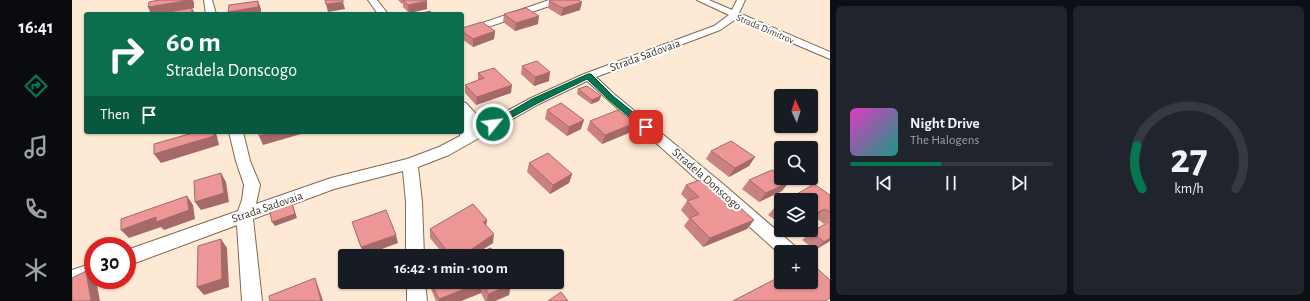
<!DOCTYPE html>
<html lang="en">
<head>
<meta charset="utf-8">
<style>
  body { margin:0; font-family:"Alegreya Sans",sans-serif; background:#20242c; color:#f1f3f6; height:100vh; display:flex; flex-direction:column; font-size:15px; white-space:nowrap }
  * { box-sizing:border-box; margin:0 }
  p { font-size:13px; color:#9ea1a6 }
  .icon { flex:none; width:22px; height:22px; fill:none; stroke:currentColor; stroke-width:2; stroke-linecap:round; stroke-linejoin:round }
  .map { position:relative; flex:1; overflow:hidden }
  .drawer { display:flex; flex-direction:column; gap:6px; padding:6px; background:#0d0f14; width:480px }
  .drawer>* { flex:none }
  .guide { position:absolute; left:12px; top:12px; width:380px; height:122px; border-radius:4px; box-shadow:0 1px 3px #0004; background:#0b6e4f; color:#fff; overflow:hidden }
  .needle { width:26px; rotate:356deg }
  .controls { position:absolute; left:702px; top:89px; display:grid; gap:8px }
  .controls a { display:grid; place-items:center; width:44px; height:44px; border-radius:4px; background:#171b24; box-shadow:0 1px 3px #0004; font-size:20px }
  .speed { position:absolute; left:12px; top:237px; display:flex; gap:8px; font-size:20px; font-weight:700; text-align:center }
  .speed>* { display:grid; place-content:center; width:52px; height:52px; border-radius:50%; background:#171b24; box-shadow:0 1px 3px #0004; line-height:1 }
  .speed .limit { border:6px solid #d22; background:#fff; color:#111 }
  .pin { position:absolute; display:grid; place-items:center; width:34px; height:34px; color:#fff; margin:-17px; border-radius:8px; box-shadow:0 2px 6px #0006 }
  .me { position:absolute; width:44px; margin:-22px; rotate:61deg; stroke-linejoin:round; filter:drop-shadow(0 0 3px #0008) }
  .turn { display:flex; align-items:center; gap:14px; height:84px; padding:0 16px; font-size:18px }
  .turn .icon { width:52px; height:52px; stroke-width:2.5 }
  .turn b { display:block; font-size:28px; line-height:34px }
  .then { display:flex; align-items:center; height:38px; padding:0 16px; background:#0003; gap:8px; font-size:15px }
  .drawer .widget { flex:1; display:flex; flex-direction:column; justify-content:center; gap:6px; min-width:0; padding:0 14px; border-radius:6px; background:#20242c }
  .drawer .dial { align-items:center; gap:0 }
  .dial svg { height:104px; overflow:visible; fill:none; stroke:#363941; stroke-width:7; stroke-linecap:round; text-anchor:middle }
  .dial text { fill:#f1f3f6; stroke:none }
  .song { display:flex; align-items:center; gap:12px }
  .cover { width:48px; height:48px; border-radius:6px; background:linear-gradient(135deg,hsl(310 70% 55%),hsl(170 70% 35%)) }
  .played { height:4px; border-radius:2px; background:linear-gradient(90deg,#057650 45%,#363941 45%) }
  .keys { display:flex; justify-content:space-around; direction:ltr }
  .drawer .tiles { flex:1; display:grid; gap:6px; grid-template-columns:repeat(2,1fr) }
  .trip { position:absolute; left:266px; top:249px; width:226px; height:40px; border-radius:4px; background:#171b24; box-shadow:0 1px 3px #0004; font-weight:700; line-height:40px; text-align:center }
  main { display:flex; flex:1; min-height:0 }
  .tabs { display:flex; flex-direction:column; width:72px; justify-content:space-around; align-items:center; background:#090b0e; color:#9ea1a6 }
  .tabs .icon { width:28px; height:28px }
  .tabs .on { color:#057650 }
  .tabs b { font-size:18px; color:#f1f3f6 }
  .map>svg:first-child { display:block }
</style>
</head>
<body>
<main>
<nav class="tabs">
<b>16:41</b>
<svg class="icon on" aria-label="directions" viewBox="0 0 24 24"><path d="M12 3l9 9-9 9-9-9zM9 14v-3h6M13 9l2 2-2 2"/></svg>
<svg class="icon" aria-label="music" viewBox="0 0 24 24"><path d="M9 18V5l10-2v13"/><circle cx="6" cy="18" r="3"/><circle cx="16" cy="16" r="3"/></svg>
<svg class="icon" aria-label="phone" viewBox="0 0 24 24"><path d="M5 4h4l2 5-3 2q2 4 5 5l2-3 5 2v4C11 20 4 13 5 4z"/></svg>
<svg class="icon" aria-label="climate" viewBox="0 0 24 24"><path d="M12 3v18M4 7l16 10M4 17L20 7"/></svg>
</nav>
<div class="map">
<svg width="758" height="301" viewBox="0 0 758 301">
  <rect width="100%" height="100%" fill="#fee9d4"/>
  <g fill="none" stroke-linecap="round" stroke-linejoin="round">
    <defs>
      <path id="minor" d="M 132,0 L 140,0 L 144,14 L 134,14 Z
        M 296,0 L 305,0 L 316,14 L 306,14 Z
        M 477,0 L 487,1 L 486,3 L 390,36 L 390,30 Z
        M 625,0 L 637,0 L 660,10 L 665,0 L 673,0 L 667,13 L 758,52 L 758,59 L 664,19 L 648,30 L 524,77 L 542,94 L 651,184 L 724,247 L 727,252 L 709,252 L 709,255 L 515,81 L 467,104 L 377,155 L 346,167 L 350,202 L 352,256 L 334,256 L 334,202 L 331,171 L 262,189 L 181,219 L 190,301 L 170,301 L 165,225 L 55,266 L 55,250 L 166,211 L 170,200 L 172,185 L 164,161 L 157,132 L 171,132 L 178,161 L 188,185 L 184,204 L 259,178 L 335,159 L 367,147 L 388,136 L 388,132 L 390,132 L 390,102 L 394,103 L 403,113 L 402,129 L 459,98 L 512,74 L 642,26 L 657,15 Z
        M 21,263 L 21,279 L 0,286 L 0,270 Z
        M 335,282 L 353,282 L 355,301 L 335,301 Z"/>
    </defs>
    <use href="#minor" stroke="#806952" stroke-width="2"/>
    <use href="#minor" fill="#fff" fill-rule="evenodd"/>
  </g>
  <path fill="#cb8180" d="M 326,0 L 354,0 L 355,9 L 337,13 L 331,7 L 331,3 L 330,4 Z
    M 477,1 L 508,10 L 489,16 L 476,8 Z
    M 432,14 L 466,24 L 443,31 L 431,22 Z
    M 390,28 L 423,31 L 422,39 L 401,47 L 390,39 Z
    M 450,66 L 477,81 L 462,86 L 449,74 Z
    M 406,73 L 439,93 L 404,105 L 393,93 L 393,85 L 406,81 Z
    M 506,89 L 529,96 L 527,101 L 519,104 L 505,94 Z
    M 475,110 L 509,129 L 495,136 L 473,119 Z
    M 518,121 L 563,123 L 559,132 L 530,144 L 515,130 Z
    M 639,151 L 677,166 L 657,177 L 634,159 Z
    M 457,163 L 500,174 L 497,183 L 478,194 L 455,172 Z
    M 677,180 L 717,182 L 710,191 L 687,202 L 670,189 Z
    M 614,185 L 659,202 L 682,220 L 675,229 L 631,247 L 612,226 L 617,219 L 609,210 L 615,201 L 616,201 L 609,194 Z
    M 758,195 L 758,220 L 752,224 L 743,217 Z
    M 709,204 L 709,224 L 696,215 L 704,206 Z
    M 758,221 L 758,241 L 743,250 L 730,240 L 740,232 Z
    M 414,226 L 421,243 L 405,253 L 423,256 L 373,256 L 358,238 L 358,229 Z
    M 716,230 L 723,230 L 719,232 Z
    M 356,282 L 438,282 L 437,295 L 423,301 L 413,301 L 409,293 L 389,301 L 364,301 Z"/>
  <path fill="#a56968" d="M 118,0 L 121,0 L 122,3 L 122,8 L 120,8 L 123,14 L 79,14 L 76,7 Z
    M 186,1 L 189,9 L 189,14 L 157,14 L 156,12 Z
    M 355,1 L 355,9 L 337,13 L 336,5 Z
    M 271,2 L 273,9 L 256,12 L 254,4 Z
    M 510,2 L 508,10 L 489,16 L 491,8 Z
    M 467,16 L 466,24 L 443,31 L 444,23 Z
    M 423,31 L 422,39 L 401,47 L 401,39 Z
    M 478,72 L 477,81 L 462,86 L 463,77 Z
    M 440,85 L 439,93 L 404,105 L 405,97 Z
    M 529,96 L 527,101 L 519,104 L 520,100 Z
    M 512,120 L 509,129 L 495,136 L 497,127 Z
    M 563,123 L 559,132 L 530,144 L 533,135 Z
    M 120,132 L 149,132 L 144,134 L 145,136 L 147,145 L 89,163 L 82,154 L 125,139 Z
    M 201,132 L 236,132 L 191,145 L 187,136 Z
    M 683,157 L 677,166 L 657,177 L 663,168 Z
    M 149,173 L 154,182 L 157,202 L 129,210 L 123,202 Z
    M 500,174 L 497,183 L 478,194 L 481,185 Z
    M 717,182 L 710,191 L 687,202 L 694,193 Z
    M 115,196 L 121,205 L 123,219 L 92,230 L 89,227 L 57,238 L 49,230 Z
    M 219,200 L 225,218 L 203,226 L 200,222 Z
    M 752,209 L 743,217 L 739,220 L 739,217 Z
    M 415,220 L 414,228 L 411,222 Z
    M 682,220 L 675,229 L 631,247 L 638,238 Z
    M 422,234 L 421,243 L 401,256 L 391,256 L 391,255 Z
    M 324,235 L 326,243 L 291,256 L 289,247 Z
    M 758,238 L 758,241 L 743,250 L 752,242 Z
    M 149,239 L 155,248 L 157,287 L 132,295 L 125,287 Z
    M 387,250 L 387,256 L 378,256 L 378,255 Z
    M 14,271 L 21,277 L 21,280 L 24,280 L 28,301 L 19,301 Z
    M 243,278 L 246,286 L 251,301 L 249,301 Z
    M 411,282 L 409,293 L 389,301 L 367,301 L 367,299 Z
    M 439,285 L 437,295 L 423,301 L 415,301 L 416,294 Z"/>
  <path fill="#ec9695" stroke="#a56968" d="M 87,0 L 118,0 L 76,7 L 77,2 Z
    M 253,0 L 271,0 L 271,2 L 254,4 Z
    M 331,0 L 354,0 L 355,1 L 336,5 Z
    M 479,0 L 506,0 L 510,2 L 491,8 L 477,1 Z
    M 186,1 L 186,7 L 156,12 L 157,5 Z
    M 120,8 L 120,14 L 84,14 Z
    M 454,8 L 467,16 L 444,23 L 432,14 Z
    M 358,11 L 361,14 L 346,14 Z
    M 410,22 L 423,31 L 401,39 L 390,31 L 390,28 Z
    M 465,61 L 478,72 L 463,77 L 450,66 Z
    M 422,68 L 440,85 L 405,97 L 393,85 L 412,78 L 406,73 Z
    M 515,86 L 529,96 L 520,100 L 506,89 Z
    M 489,103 L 512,120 L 497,127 L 475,110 Z
    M 546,110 L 563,123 L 533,135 L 518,121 Z
    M 124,132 L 141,132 L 142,136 L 82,154 L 82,144 Z
    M 187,132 L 201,132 L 187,136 Z
    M 659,141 L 683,157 L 663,168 L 639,151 Z
    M 476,153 L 500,174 L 481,185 L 457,163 Z
    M 700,170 L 709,176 L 709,178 L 712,178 L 717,182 L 694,193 L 677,180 Z
    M 149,173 L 152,193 L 123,202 L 122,181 Z
    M 633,178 L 659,202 L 662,202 L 682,220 L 638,238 L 618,218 L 627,214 L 615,201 L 627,197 L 614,185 Z
    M 742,184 L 758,195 L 758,212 L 752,209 L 739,217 L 739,200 L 715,200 Z
    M 115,196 L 117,210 L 84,222 L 84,217 L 49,230 L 49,219 Z
    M 219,200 L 223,214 L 200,222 L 197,208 Z
    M 401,204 L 415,220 L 411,222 L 422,234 L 391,255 L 387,250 L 378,255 L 358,229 Z
    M 709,204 L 709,210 L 704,206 Z
    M 314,210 L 324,235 L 289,247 L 280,222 Z
    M 758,221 L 758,238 L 752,242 L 740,232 Z
    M 149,239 L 150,279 L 125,287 L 126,246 Z
    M 419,248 L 423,256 L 398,256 Z
    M 739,263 L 758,280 L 758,298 L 753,301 L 661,301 L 709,276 L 709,282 L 739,282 Z
    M 14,271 L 19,301 L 0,301 L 0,278 Z
    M 243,278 L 249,301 L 198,301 L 197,296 Z
    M 359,282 L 438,282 L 439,285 L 416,294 L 411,282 L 367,299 Z
    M 489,292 L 496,301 L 476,301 Z"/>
  <path fill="#057650" stroke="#034d34" d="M 516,74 L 519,74 L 541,96 L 577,125 L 578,127 L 577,129 L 571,129 L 536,99 L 515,79 L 466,103 L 424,126 L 421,127 L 417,124 L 460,99 Z"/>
  <g text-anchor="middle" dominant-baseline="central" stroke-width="4" stroke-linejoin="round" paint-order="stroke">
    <g font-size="10" fill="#40362c" stroke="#fff">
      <text transform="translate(693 29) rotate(23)">Strada Dimitrov</text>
    </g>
    <g font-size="12" fill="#40362c" stroke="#fff">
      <text transform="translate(573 55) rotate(-20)">Strada Sadovaia</text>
      <text transform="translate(635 179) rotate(41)">Stradela Donscogo</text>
      <text transform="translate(195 207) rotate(-19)">Strada Sadovaia</text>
    </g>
  </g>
</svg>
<div class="controls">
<a><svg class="needle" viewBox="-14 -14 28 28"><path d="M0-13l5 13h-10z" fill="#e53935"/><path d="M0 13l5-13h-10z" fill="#9ea1a6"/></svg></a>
<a><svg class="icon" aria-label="search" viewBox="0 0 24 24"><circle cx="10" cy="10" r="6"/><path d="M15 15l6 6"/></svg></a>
<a><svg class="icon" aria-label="layers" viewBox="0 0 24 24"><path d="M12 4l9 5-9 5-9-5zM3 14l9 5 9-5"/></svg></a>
<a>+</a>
</div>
<div class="speed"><div class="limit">30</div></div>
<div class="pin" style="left:574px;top:127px;background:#d93025"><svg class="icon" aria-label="arrive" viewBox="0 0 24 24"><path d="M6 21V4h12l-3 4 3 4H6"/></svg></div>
<svg class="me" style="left:421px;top:124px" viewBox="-20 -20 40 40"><circle r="17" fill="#057650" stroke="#fff" stroke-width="3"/><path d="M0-11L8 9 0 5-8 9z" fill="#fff"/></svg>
<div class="trip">16:42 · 1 min · 100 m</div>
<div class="guide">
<div class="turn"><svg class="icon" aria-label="right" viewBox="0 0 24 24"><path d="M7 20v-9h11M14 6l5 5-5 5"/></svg><div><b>60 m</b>Stradela Donscogo</div></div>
<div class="then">Then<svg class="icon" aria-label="arrive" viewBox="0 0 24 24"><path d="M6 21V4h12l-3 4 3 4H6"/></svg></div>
</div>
</div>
<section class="drawer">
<div class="tiles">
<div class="widget">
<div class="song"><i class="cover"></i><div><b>Night Drive</b><p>The Halogens</p></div></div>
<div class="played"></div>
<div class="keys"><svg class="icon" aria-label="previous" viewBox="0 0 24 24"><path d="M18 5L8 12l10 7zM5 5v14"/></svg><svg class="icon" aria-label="pause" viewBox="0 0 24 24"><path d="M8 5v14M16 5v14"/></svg><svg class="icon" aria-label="next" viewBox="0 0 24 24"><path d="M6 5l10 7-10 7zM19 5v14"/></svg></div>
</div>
<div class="widget dial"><svg viewBox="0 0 100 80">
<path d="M14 69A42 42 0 1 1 86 69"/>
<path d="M14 69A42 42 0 0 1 10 36" stroke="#057650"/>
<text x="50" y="56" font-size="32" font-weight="700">27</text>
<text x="50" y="72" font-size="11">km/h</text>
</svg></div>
</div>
</section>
</main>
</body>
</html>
